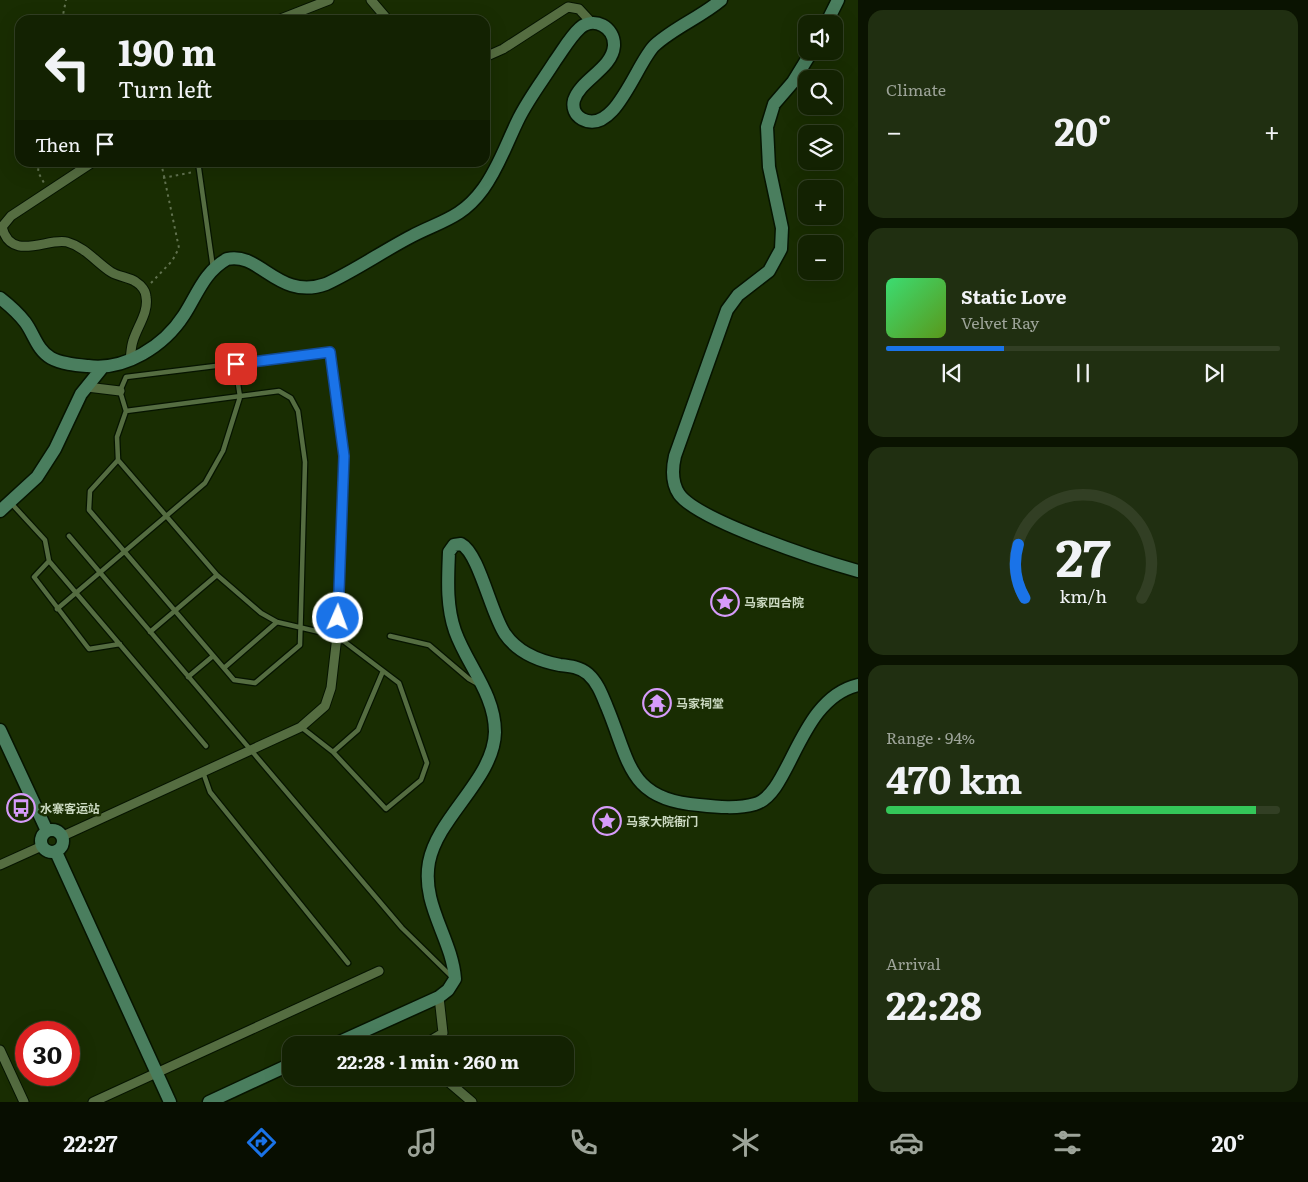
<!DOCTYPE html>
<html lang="en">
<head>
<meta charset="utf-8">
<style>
  body { margin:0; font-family:Literata,"Noto Sans SC",serif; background:#202f11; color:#f1f3f6; height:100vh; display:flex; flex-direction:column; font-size:19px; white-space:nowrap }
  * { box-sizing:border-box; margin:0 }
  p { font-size:16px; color:#9da499 }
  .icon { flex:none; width:28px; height:28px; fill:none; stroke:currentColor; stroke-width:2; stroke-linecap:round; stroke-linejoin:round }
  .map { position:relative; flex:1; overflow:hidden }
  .drawer { display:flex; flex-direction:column; gap:10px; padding:10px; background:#0a1301; width:450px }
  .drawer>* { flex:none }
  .top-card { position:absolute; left:15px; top:15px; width:475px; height:152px; border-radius:15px; box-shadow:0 5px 20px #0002,0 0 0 1px #323f24; background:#132202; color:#f1f3f6; overflow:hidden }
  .tools { position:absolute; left:798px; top:15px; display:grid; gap:10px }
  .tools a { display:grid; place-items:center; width:45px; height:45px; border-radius:10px; background:#132202; box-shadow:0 5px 20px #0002,0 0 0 1px #323f24; font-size:25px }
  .speed { position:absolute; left:15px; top:1021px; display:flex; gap:10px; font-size:25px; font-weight:700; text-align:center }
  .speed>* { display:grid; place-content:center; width:65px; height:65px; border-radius:50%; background:#132202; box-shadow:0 5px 20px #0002,0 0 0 1px #323f24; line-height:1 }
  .speed .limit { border:8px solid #d22; background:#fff; color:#111 }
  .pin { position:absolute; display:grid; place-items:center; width:42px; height:42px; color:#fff; margin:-21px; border-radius:10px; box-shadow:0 2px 8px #0006 }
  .me { position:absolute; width:55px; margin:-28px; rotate:2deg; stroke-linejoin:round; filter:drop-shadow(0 0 4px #0008) }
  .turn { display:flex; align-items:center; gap:18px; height:105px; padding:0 20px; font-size:22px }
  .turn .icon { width:65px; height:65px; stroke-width:2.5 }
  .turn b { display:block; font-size:35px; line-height:42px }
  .then { display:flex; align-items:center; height:48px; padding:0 20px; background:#0003; gap:10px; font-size:19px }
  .big { font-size:38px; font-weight:700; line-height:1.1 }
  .drawer .tile { flex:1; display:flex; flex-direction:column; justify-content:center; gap:8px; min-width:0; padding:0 18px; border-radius:15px; background:#202f11 }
  .drawer .dial { align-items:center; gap:0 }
  .dial svg { height:130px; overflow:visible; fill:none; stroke:#323f24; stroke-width:7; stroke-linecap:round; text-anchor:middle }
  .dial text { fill:#f1f3f6; stroke:none }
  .song { display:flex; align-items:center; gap:15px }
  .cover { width:60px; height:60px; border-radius:8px; background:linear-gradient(135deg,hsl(140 70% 55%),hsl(90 70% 35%)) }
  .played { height:5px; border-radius:2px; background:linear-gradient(90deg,#1a73e8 30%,#323f24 30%) }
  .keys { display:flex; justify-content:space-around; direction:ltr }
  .heat { display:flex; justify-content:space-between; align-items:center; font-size:28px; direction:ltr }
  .charge { height:8px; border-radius:4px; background:linear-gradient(90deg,#34c759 94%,#323f24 0) }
  .trip { position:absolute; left:282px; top:1036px; width:292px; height:50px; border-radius:15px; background:#132202; box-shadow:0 5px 20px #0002,0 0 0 1px #323f24; font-weight:700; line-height:50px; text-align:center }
  .tab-bar { display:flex; height:80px; justify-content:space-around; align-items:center; background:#080e01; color:#9da499 }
  .tab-bar .icon { width:35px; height:35px }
  .tab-bar .on { color:#1a73e8 }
  .tab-bar b { font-size:22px; color:#f1f3f6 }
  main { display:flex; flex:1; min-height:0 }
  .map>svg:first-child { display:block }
</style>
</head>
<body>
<main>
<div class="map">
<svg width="858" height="1102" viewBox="0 0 858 1102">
  <rect width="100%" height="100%" fill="#192d02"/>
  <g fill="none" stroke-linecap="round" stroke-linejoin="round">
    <defs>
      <path id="lane" d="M 198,162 L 213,268
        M 126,411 L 279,391 L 291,398 L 298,411 L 305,462 L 300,645 L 255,683 L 234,680 L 89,510 L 90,491 L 118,460 L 117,437 L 126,411 L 120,391 L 126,377 L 330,352
        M 118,460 L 217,575 L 261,613 L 277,622 L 337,636 L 399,683 L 427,763 L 421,780 L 386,809 L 333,752 L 301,727
        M 11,503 L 45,540 L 49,561 L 206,746
        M 69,536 L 402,928 L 451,976
        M 49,561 L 34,577 L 89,649 L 120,644
        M 57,609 L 205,483 L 223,451 L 240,397 L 235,364
        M 150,632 L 217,575
        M 390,636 L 429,645 L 469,679 L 478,684
        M 224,668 L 277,622
        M 188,677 L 213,656
        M 333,752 L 358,730 L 383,671
        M 203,772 L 210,792 L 348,963"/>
      <path id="street" d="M 371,0 L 388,20
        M 278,20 L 329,0
        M 485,57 L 503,49 L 568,7 L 579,9 L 591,22
        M 93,162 L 11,216 L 2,227 C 11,263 48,237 67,242 C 85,247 97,263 111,272 C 119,277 129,277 136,282 C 141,285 146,291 146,297 C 149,312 137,327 133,341 C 131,347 131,353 130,360
        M 87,387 L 120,391
        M 63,836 L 301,727 L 325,706 L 331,688 L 337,636 L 344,456 L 330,352
        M 0,865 L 42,846
        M 423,1045 L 443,1033 L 439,997
        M 0,1050 L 24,1102
        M 444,1078 L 472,1102
        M 93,1102 L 379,971"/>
      <path id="secondary" d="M 826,24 L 838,0
        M 812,51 L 793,82 L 774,104 L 767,127 L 769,167 L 782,228 L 781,249 L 769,271 L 738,295 L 727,310 L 675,456 C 672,469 671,482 679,494 C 698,521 822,561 858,571
        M 0,298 C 9,305 18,313 25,322 C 34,334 37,350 51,358 C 62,364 76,365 88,366 C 125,371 164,346 184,315 C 197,295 204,272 227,259 C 260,251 278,301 326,284 C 356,270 383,251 412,236 C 441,221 462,218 483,189 C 499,167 507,142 519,118 C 529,98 543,80 555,61 C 563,50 570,37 580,28 C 594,16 615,27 614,46 C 612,69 581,79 574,100 C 572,108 575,115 582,119 C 615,137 637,61 655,45 C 675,27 701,17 721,0
        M 0,511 L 37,477 L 55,449 L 81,394 L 102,368
        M 0,730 L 47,831
        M41 841a11 11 0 1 1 22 0a11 11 0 1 1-22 0Z
        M 56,852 L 170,1102
        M 333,1045 L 439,997 L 448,990 L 455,979 C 452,938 421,905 429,862 C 438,816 494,779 495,732 C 495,694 467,665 455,631 C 446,605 448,578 449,552 L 454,545 L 461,544 C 479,553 491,614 505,634 C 518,653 539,661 560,665 C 570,666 580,667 588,674 C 598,683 602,695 607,707 C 630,762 628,800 699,805 C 717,807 738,809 755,804 C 791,794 798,699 858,685
        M 209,1102 L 291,1064"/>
    </defs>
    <use href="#lane" stroke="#061400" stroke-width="7"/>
    <use href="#street" stroke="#061400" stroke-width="11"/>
    <use href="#secondary" stroke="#061400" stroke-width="15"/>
    <path stroke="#61724f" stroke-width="2" stroke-dasharray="2.5 4" stroke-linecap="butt" d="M 62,20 L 66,0
      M 39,162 L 38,172 L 44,183
      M 163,178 L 193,172
      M 151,283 L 172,261 L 179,248 L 161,162"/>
    <use href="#lane" stroke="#556d41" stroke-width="4.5"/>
    <use href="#street" stroke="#556d41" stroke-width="9"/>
    <use href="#secondary" stroke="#4a7e5e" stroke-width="12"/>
  </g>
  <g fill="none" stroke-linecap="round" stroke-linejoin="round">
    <defs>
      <path id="route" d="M 236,364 L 330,352 L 344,456 L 338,618"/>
    </defs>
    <use href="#route" stroke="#114b97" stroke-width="12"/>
    <use href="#route" stroke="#1a73e8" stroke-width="9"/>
  </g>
  <defs>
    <symbol id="sight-ring" viewBox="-11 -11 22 22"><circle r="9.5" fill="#192d02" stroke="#d69bfa" stroke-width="1.5"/><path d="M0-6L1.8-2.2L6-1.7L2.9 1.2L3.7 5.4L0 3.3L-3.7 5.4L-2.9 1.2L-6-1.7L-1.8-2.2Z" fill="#d69bfa"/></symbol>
    <symbol id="temple-ring" viewBox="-11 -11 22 22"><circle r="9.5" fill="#192d02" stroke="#d69bfa" stroke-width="1.5"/><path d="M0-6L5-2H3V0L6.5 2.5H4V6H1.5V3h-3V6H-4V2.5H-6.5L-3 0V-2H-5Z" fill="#d69bfa"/></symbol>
    <symbol id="bus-ring" viewBox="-11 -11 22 22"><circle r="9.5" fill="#192d02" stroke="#d69bfa" stroke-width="1.5"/><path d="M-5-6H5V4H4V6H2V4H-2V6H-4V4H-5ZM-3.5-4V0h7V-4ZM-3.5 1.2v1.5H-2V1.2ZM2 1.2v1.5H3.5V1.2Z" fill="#d69bfa"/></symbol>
  </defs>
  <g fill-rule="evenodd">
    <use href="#sight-ring" x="709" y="586" width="32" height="32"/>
    <use href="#temple-ring" x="641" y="687" width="32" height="32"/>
    <use href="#bus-ring" x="5" y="792" width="32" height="32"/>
    <use href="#sight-ring" x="591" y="805" width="32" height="32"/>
  </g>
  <g text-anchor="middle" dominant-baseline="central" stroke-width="5" stroke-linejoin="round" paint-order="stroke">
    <g font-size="12" font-weight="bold" fill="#ccdac2" stroke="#192d02" text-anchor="start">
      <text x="744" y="602">马家四合院</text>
      <text x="676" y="703">马家祠堂</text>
      <text x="40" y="808">水寨客运站</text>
      <text x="626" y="821">马家大院衙门</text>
    </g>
  </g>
</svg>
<div class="tools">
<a><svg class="icon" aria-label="sound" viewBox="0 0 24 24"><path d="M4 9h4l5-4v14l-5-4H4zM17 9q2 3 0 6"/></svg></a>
<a><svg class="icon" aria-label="search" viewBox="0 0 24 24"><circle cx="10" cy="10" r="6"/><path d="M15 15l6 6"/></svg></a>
<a><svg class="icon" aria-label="layers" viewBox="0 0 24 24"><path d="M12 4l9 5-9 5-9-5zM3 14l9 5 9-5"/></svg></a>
<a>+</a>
<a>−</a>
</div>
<div class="speed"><div class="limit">30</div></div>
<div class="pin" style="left:236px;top:364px;background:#d93025"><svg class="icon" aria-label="arrive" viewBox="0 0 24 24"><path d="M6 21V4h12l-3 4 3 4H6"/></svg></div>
<svg class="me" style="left:338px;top:618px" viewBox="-20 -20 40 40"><circle r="17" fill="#1a73e8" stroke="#fff" stroke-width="3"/><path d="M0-11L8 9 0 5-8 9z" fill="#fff"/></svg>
<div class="trip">22:28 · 1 min · 260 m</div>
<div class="top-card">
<div class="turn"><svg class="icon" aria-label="left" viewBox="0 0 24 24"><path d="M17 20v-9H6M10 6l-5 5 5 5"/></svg><div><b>190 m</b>Turn left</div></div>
<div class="then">Then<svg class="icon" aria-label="arrive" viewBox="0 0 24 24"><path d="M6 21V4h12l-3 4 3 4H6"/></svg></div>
</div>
</div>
<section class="drawer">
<div class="tile"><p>Climate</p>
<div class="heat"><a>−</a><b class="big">20°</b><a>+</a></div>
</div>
<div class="tile">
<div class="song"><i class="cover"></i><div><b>Static Love</b><p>Velvet Ray</p></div></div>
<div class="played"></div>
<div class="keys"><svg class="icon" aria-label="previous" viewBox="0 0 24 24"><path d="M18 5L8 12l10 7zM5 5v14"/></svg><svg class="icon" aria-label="pause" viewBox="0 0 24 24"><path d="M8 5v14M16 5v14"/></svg><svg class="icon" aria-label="next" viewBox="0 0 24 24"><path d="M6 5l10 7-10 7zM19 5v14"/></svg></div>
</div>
<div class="tile dial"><svg viewBox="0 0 100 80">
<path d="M14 69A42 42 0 1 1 86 69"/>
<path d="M14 69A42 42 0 0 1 10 36" stroke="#1a73e8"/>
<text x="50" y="56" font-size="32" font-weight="700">27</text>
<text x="50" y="72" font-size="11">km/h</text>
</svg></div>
<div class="tile"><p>Range · 94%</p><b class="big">470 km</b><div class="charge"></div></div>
<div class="tile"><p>Arrival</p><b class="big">22:28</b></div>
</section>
</main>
<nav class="tab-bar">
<b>22:27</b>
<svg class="icon on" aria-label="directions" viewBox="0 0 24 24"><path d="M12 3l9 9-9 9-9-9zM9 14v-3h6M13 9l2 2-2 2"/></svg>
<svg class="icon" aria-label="music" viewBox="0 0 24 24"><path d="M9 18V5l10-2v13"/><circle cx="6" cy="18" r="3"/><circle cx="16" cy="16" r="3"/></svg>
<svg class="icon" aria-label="phone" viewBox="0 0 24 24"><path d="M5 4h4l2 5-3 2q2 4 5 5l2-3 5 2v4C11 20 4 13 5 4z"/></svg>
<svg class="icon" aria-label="climate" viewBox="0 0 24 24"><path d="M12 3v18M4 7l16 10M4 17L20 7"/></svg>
<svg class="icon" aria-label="car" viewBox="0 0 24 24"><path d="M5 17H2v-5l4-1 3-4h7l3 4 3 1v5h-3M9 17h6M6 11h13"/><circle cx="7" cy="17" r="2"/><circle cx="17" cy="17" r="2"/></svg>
<svg class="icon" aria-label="filters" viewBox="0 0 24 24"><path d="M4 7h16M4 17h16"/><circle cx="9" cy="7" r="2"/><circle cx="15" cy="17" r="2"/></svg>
<b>20°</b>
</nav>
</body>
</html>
